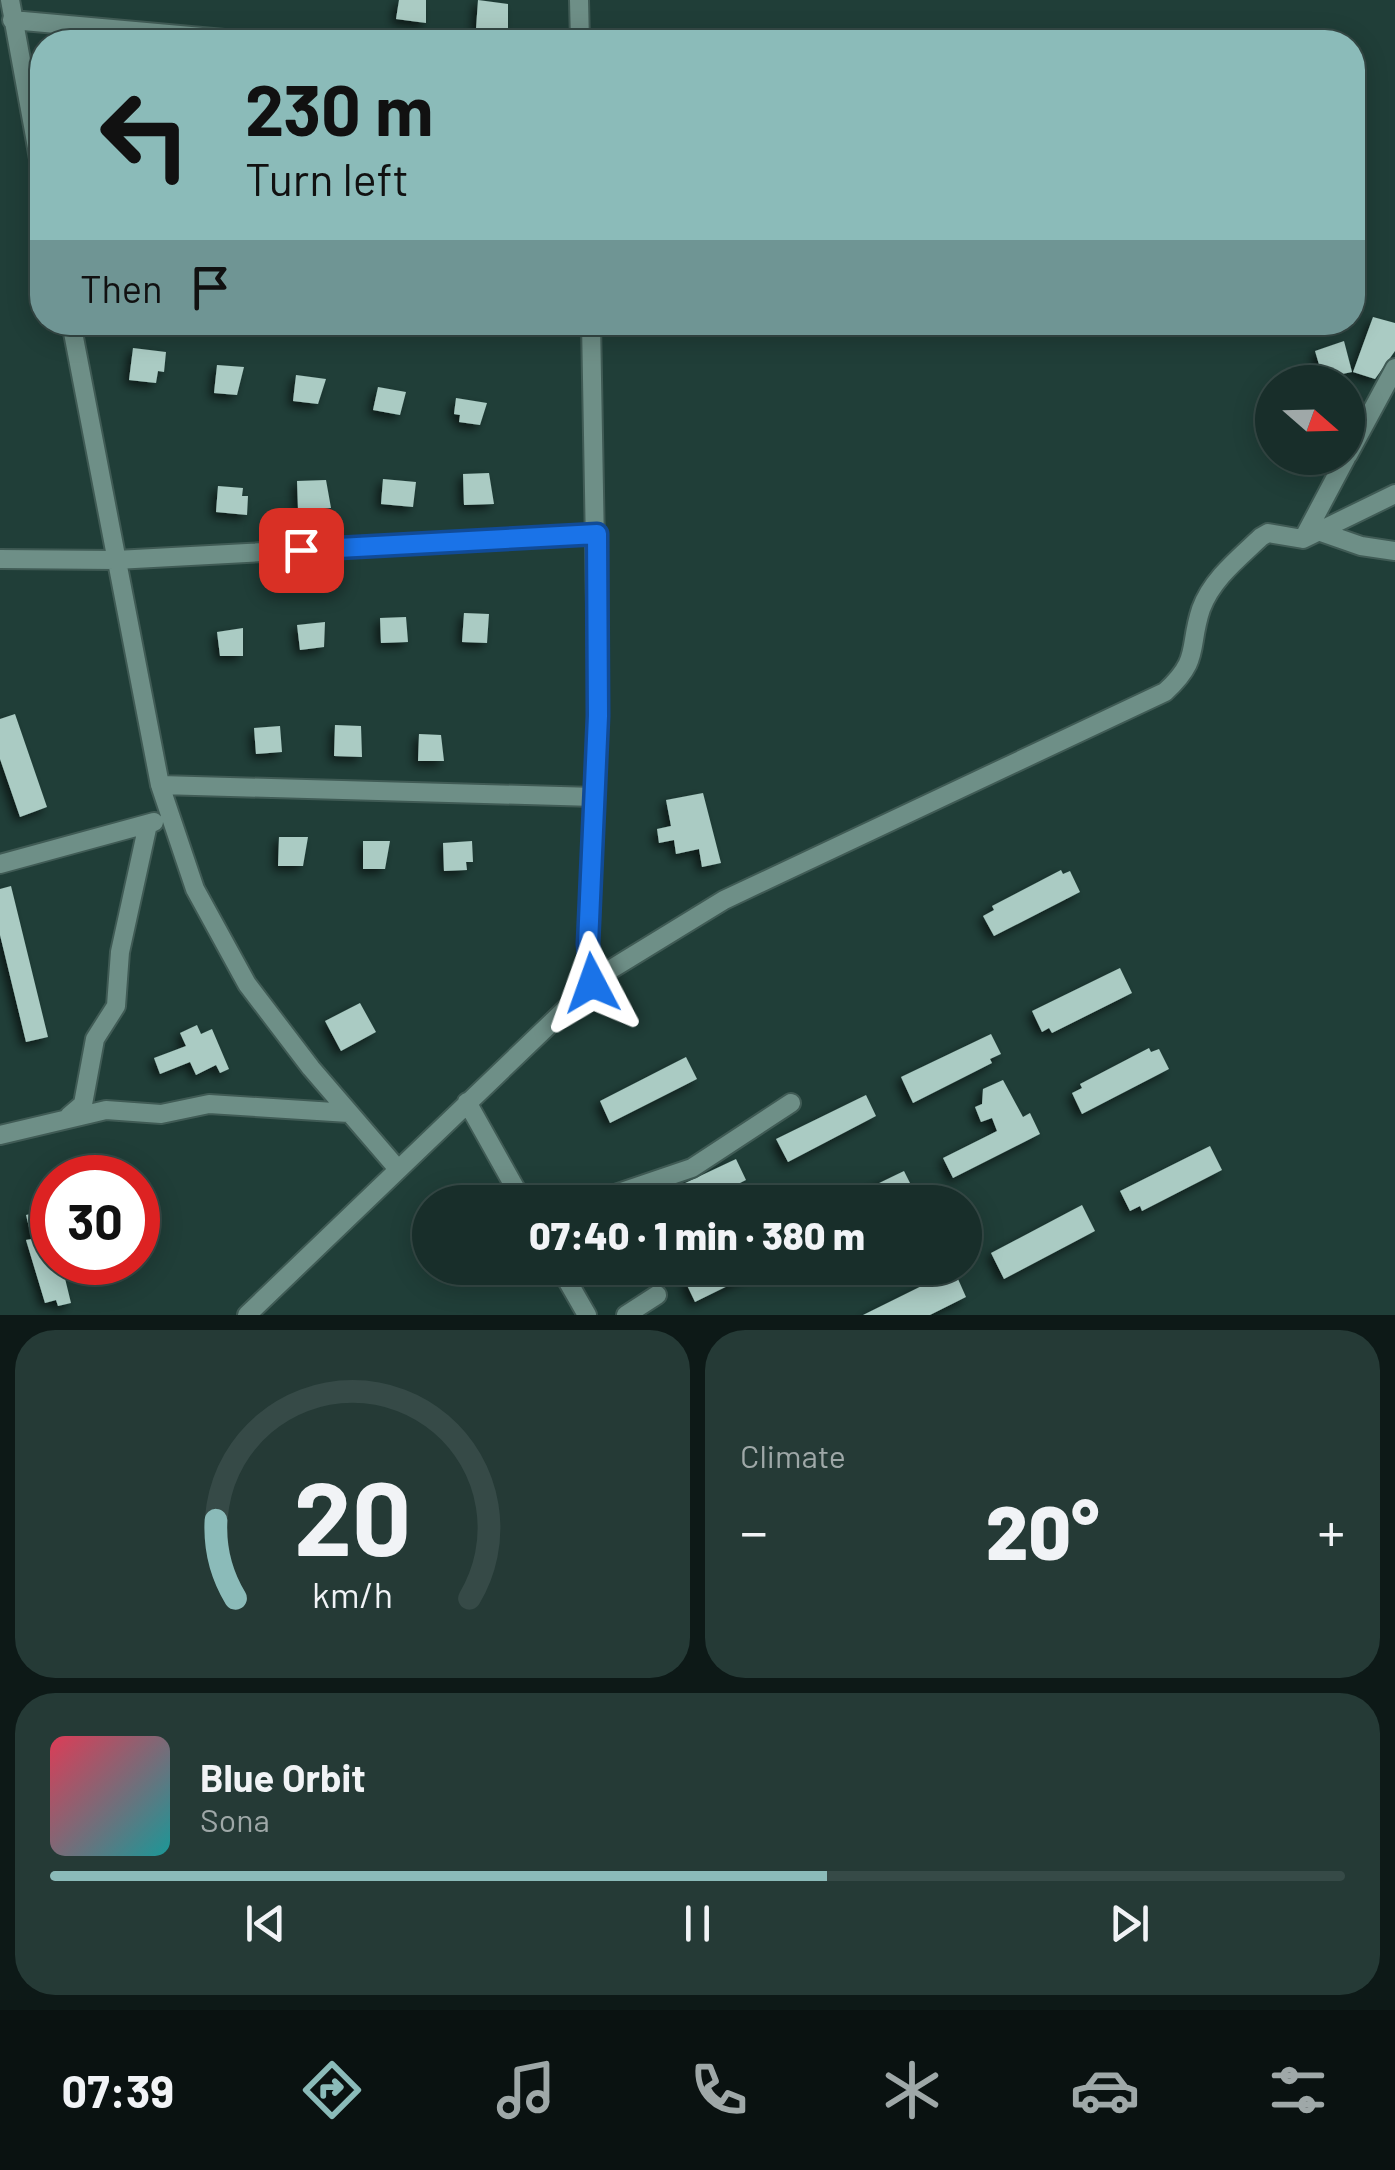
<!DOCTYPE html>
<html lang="en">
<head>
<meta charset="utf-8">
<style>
  body { margin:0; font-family:Barlow,sans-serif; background:#253a36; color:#f1f3f6; height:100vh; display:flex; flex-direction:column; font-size:38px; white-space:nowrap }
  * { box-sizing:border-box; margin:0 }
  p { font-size:32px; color:#9fa8a8 }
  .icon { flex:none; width:55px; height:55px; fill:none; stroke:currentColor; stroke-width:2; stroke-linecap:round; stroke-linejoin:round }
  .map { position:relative; height:1315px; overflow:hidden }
  .side { display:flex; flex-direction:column; gap:15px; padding:15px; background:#0d1917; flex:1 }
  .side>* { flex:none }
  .hud { position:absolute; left:30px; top:30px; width:1335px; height:305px; border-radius:40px; box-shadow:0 5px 25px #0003,0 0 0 2px #364a47; background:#8bbbb9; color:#111; overflow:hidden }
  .needle { width:65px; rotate:110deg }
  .tools { position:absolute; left:1255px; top:365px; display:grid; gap:20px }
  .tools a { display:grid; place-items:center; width:110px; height:110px; border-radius:50%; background:#182e2a; box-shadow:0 5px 25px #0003,0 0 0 2px #364a47; font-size:50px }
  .speed { position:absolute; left:30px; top:1155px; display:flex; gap:20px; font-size:50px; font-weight:700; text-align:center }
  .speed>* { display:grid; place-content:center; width:130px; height:130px; border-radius:50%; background:#182e2a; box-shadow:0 5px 25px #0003,0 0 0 2px #364a47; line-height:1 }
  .speed .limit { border:15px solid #d22; background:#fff; color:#111 }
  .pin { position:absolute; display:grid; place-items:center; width:85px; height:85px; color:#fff; margin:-42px; border-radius:20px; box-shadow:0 5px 15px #0006 }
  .me { position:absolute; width:110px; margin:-55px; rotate:356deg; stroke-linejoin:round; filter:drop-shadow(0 0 8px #0008) }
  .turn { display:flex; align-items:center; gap:35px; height:210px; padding:0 50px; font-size:45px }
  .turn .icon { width:130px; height:130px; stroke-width:2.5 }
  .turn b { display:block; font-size:70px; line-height:85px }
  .then { display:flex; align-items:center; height:95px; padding:0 50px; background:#0003; gap:20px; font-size:38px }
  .big { font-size:75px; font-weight:800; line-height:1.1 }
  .side .tile { flex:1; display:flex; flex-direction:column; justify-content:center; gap:15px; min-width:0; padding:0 35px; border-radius:40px; background:#253a36 }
  .side .dial { align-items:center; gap:0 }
  .dial svg { height:260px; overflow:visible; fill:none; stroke:#364a47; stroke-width:7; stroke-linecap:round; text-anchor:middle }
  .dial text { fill:#f1f3f6; stroke:none }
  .song { display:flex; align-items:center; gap:30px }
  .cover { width:120px; height:120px; border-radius:15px; background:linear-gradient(135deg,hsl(350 70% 55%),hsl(180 70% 35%)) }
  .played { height:10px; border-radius:5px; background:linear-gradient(90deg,#8bbbb9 60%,#364a47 60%) }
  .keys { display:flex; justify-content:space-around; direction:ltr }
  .heat { display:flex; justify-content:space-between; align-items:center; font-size:55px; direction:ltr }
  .side .tiles { flex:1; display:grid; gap:15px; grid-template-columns:1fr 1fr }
  .tile:last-child { grid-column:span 2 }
  .trip { position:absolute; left:412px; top:1185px; width:570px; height:100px; border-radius:50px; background:#182e2a; box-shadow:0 5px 25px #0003,0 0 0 2px #364a47; font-weight:800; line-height:100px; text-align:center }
  .menu { display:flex; height:160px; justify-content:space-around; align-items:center; background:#0a1211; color:#9fa8a8 }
  .menu .icon { width:70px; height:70px }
  .menu .current { color:#8bbbb9 }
  .menu b { font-size:45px; color:#f1f3f6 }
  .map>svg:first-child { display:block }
</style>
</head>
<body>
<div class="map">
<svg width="1395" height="1315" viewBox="0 0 1395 1315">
  <defs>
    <filter id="shadow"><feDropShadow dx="-4.5" dy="4.5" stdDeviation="5" flood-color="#0009"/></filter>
  </defs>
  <rect width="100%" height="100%" fill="#203e38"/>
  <path fill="#aacbc3" filter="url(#shadow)" d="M 399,0 L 426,0 L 426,23 L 396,19 Z
    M 478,0 L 508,4 L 508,31 L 476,29 Z
    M 1373,317 L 1395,323 L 1395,351 L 1375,379 L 1353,372 Z
    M 1344,341 L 1352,372 L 1323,378 L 1315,351 Z
    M 133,348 L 166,352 L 164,372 L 158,371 L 156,383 L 129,380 Z
    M 217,365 L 244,367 L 237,395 L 214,393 Z
    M 296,375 L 326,379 L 318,404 L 293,401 Z
    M 378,387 L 406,392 L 400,415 L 373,410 Z
    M 456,398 L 487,403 L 480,425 L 459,422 L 460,415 L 454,414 Z
    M 489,473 L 494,504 L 464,505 L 463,474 Z
    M 383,479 L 416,482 L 413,507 L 381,504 Z
    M 326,480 L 331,508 L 298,509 L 297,481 Z
    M 218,486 L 243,488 L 242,496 L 248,496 L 247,515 L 216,512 Z
    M 464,613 L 489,614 L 487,643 L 462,642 Z
    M 406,617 L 408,642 L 381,643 L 380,618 Z
    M 325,622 L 324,647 L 300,650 L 297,625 Z
    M 243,628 L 243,656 L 220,656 L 217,632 Z
    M 15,714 L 47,807 L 20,817 L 0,759 L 0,719 Z
    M 335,725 L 361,726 L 362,757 L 334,756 Z
    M 280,726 L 282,752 L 256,754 L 254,728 Z
    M 419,734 L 441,735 L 444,761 L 418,761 Z
    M 703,793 L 721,863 L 702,867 L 699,849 L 676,854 L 674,840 L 659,843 L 657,829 L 671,826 L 666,800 Z
    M 279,837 L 308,837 L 303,866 L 278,866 Z
    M 363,841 L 390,841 L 385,869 L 363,869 Z
    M 472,841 L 473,862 L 466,862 L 467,870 L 444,871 L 443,843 Z
    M 1061,870 L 1063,874 L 1070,871 L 1080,892 L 994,936 L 983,916 L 994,910 L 992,906 Z
    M 11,886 L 48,1037 L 26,1042 L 0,935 L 0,889 Z
    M 1120,968 L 1132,993 L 1052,1033 L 1049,1028 L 1042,1032 L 1032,1011 Z
    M 360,1003 L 376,1032 L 341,1051 L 325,1021 Z
    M 197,1025 L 201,1034 L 212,1029 L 229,1069 L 220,1073 L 216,1065 L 196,1075 L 190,1062 L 160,1074 L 154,1058 L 186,1046 L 180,1033 Z
    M 991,1034 L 1001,1054 L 990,1059 L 992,1063 L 913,1103 L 901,1077 Z
    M 1149,1048 L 1151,1052 L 1159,1049 L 1169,1069 L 1082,1114 L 1072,1093 L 1082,1088 L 1080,1084 Z
    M 686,1057 L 697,1079 L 610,1123 L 600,1101 Z
    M 1003,1080 L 1023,1117 L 1030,1113 L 1040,1134 L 953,1178 L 943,1158 L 997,1131 L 992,1118 L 981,1122 L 975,1107 L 982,1104 L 983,1089 Z
    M 866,1095 L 876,1116 L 788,1162 L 776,1139 Z
    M 1210,1146 L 1222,1170 L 1142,1211 L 1140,1206 L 1130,1211 L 1120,1191 Z
    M 736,1159 L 746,1180 L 702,1202 L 645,1202 Z
    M 904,1171 L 915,1193 L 896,1202 L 840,1202 Z
    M 1082,1205 L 1095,1231 L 1004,1279 L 991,1253 Z
    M 47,1210 L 52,1262 L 61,1262 L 71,1303 L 58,1306 L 56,1300 L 45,1303 L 26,1240 L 32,1239 L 26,1215 Z
    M 711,1268 L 764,1268 L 695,1302 L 685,1281 Z
    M 954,1270 L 966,1297 L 930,1315 L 863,1315 Z"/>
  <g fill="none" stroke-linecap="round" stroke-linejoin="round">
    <defs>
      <path id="minor" d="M 10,0 L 42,175
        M 579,0 L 580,42
        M 12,20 L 257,42
        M 71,322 L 160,785 L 195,889 L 247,984 L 311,1068 L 397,1168
        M 591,322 L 598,716 L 588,943 L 592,983
        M 1348,455 L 1395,368
        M 1321,532 L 1361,546 L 1395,551
        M 1303,539 L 1346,458
        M 0,559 L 116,560 L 597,534
        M 160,785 L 595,797
        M 0,864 L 154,822
        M 467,1102 L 523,1202
        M 69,1116 L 83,1104 L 95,1039 L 116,1006 L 120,952 L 148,824
        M 0,1135 L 106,1110 L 161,1114 L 209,1104 L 349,1113
        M 592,1202 L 692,1168 L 791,1103
        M 560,1268 L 587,1315
        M 247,1315 L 600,976 L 724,900 L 1165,692 C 1201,659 1188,648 1201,609 C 1212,579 1239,558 1261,537 L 1268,533 L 1303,539 L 1395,494
        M 626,1315 L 657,1295"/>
    </defs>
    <use href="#minor" stroke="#405b55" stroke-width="22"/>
    <use href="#minor" stroke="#6e8f87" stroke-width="18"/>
  </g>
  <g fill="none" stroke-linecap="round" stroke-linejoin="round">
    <defs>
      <path id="route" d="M 301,550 L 597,534 L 598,716 L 588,944 L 592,983"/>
    </defs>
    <use href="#route" stroke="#114b97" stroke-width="25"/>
    <use href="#route" stroke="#1a73e8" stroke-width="18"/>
  </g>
</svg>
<div class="tools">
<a><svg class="needle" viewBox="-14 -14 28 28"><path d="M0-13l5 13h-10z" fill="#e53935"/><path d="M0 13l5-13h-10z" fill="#9fa8a8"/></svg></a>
</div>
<div class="speed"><div class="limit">30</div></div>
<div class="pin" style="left:301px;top:550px;background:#d93025"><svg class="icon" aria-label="arrive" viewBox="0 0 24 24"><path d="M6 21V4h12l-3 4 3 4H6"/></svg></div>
<svg class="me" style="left:592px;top:983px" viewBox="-20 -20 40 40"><path d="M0-17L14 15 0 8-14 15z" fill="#1a73e8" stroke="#fff" stroke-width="4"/></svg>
<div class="trip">07:40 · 1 min · 380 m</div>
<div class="hud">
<div class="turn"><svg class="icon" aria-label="left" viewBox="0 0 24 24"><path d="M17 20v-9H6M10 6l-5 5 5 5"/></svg><div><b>230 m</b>Turn left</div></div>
<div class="then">Then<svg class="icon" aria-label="arrive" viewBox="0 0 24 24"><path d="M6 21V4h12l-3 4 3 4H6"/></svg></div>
</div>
</div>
<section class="side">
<div class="tiles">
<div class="tile dial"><svg viewBox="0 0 100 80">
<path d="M14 69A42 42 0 1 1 86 69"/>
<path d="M14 69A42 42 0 0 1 8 45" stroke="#8bbbb9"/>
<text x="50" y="56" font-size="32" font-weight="700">20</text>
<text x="50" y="72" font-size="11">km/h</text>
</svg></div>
<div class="tile"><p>Climate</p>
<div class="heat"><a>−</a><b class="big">20°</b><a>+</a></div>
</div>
<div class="tile">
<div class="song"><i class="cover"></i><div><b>Blue Orbit</b><p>Sona</p></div></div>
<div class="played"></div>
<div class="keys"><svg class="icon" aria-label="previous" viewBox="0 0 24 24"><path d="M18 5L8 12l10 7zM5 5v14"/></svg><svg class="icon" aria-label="pause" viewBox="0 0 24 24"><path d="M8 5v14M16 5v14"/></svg><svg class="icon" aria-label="next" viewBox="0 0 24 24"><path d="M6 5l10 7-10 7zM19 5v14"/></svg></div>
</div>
</div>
</section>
<nav class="menu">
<b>07:39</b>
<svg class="icon current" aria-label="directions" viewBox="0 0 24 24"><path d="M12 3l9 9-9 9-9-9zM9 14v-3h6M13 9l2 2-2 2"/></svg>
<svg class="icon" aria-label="music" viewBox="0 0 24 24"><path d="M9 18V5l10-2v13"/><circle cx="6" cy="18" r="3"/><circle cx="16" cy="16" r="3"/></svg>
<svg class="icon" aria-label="phone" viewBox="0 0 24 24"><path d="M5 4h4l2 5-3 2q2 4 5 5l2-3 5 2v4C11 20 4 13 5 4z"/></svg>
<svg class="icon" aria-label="climate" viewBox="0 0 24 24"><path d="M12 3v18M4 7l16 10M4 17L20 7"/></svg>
<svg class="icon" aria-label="car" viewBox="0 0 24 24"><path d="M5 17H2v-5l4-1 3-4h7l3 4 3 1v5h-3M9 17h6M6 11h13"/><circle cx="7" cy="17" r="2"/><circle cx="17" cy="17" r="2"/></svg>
<svg class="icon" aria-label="filters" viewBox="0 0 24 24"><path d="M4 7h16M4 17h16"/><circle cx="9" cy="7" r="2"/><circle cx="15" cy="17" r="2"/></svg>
</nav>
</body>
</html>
